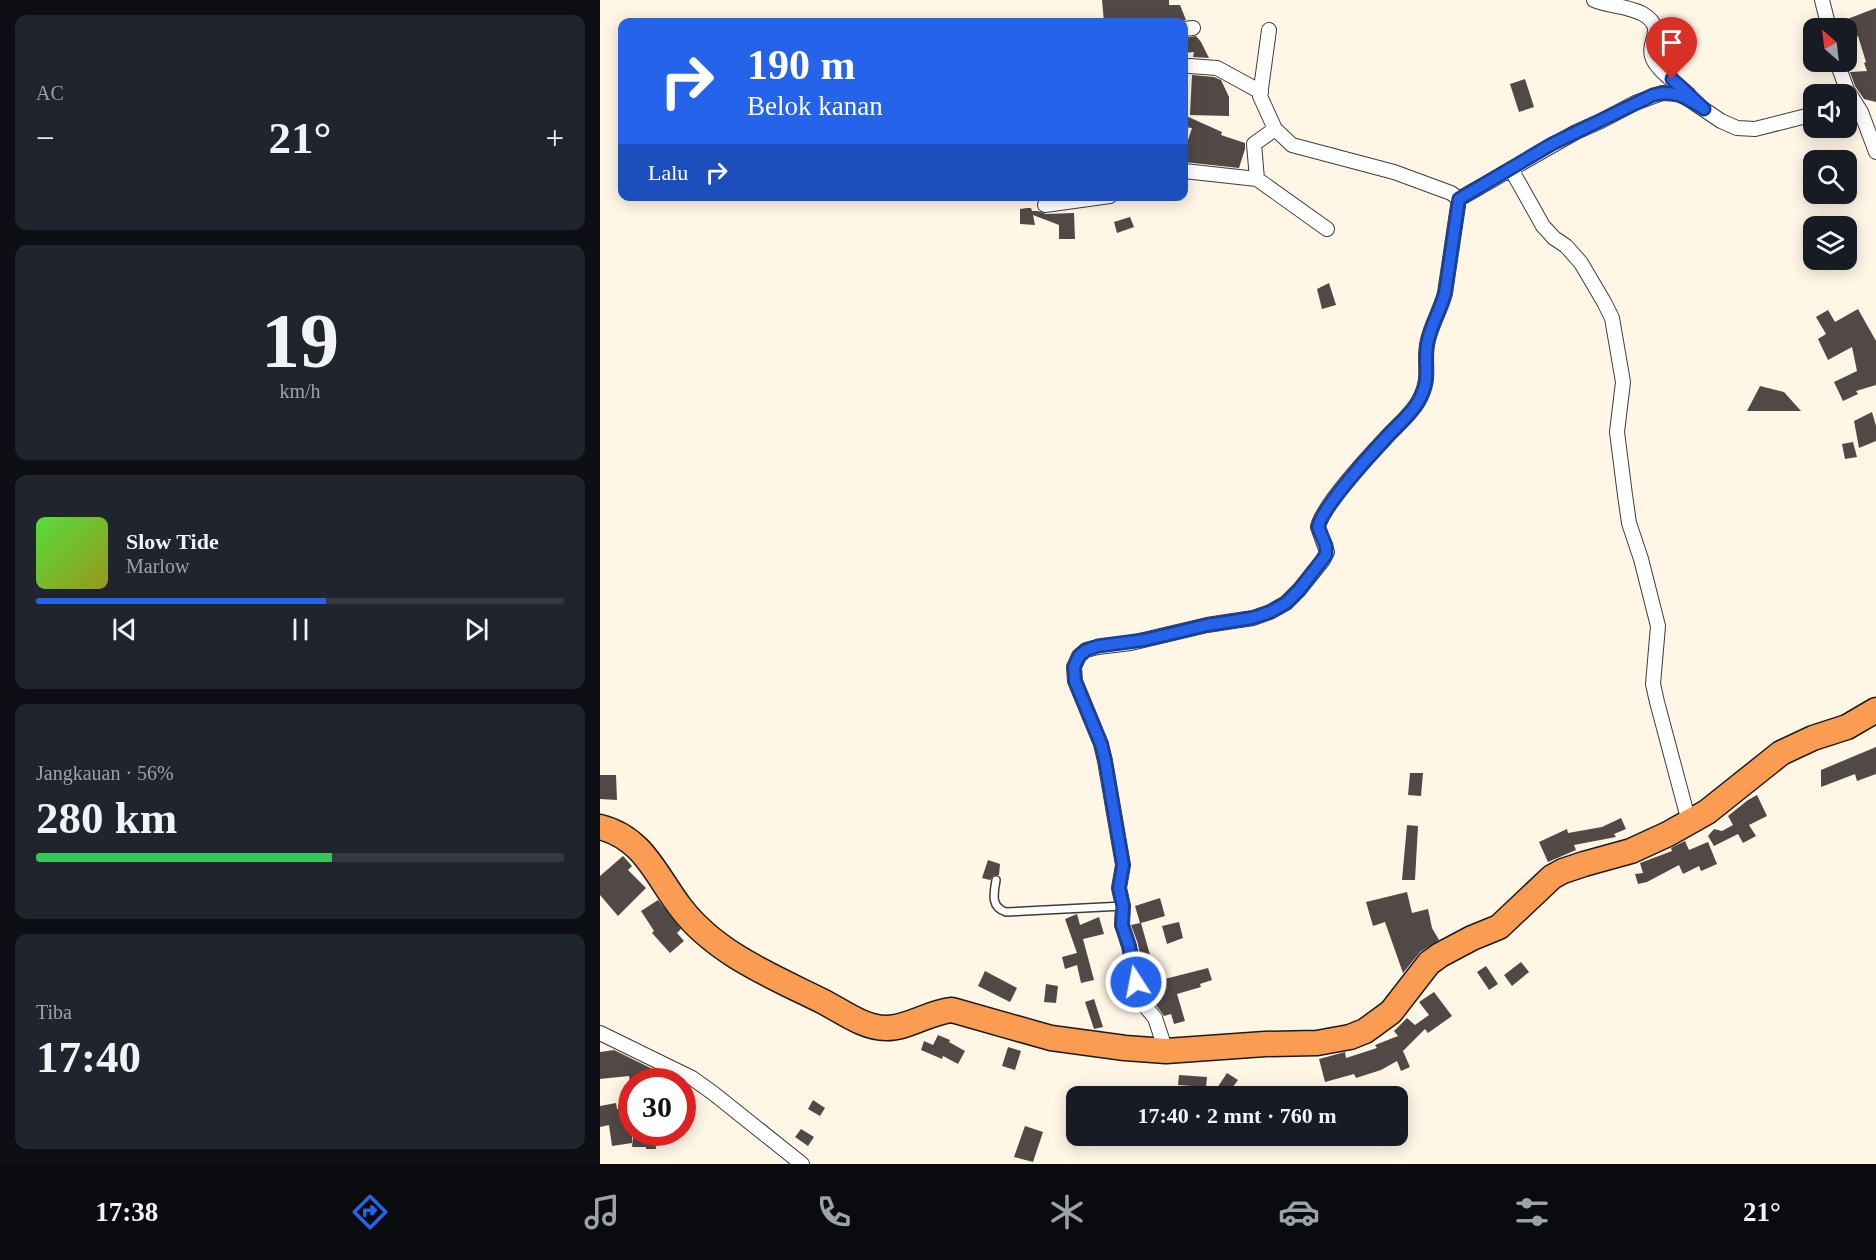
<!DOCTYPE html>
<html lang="id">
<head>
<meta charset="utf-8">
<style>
  body { margin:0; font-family:Georgia,serif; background:#20242c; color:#f1f3f6; height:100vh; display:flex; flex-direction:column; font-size:22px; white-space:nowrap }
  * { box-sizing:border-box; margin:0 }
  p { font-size:20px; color:#9ea1a6 }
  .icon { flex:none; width:33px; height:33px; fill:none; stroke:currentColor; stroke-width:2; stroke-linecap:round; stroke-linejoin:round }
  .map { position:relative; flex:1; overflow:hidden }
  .details { display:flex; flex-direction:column; gap:15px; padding:15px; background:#0d0f14; width:600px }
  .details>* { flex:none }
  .banner { position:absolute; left:18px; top:18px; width:570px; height:183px; border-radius:12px; box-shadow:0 3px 15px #0003; background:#2563eb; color:#fff; overflow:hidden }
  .needle { width:39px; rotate:332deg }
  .tools { position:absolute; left:1203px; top:18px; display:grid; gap:12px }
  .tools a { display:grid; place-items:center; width:54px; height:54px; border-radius:12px; background:#171b24; box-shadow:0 3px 15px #0003; font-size:30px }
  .speed { position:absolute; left:18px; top:1068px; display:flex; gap:12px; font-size:30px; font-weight:700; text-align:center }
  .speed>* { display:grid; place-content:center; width:78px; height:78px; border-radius:50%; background:#171b24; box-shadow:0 3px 15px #0003; line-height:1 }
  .speed .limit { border:9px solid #d22; background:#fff; color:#111 }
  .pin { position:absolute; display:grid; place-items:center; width:51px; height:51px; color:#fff; margin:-62px -26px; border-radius:50% 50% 50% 0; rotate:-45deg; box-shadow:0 0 6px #0007 }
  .pin .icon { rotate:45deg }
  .me { position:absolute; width:66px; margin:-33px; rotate:349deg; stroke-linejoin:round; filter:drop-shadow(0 0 4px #0008) }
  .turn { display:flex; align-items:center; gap:21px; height:126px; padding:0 30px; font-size:27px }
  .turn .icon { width:78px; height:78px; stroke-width:2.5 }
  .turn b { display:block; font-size:42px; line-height:51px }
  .then { display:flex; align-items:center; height:57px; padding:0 30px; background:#0003; gap:12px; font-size:22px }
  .big { font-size:45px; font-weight:700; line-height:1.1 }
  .details .card { flex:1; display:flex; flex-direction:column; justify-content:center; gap:9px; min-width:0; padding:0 21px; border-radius:12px; background:#20242c }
  .details .dial { align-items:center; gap:0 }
  .dial b { font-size:78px; line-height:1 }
  .song { display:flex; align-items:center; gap:18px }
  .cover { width:72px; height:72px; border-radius:9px; background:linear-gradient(135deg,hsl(110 70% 55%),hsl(60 70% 35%)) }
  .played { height:6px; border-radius:3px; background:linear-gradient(90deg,#2563eb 55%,#363941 55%) }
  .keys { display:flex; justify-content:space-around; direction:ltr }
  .heat { display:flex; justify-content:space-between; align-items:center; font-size:33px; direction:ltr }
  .charge { height:9px; border-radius:4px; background:linear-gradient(90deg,#34c759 56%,#363941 0) }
  .trip { position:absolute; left:466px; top:1086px; width:342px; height:60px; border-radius:12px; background:#171b24; box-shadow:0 3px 15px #0003; font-weight:700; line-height:60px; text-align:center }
  .menu { display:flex; height:96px; justify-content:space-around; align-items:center; background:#090b0e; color:#9ea1a6 }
  .menu .icon { width:42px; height:42px }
  .menu .on { color:#2563eb }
  .menu b { font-size:27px; color:#f1f3f6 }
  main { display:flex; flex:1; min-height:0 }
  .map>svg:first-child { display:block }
</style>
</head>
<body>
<main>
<section class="details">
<div class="card"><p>AC</p>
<div class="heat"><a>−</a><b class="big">21°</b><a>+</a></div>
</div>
<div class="card dial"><b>19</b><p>km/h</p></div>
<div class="card">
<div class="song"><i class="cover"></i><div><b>Slow Tide</b><p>Marlow</p></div></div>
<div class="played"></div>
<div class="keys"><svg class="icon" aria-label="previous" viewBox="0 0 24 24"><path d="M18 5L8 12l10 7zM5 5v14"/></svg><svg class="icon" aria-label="pause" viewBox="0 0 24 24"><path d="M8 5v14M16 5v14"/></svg><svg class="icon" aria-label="next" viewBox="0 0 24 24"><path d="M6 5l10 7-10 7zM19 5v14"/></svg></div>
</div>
<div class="card"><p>Jangkauan · 56%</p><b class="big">280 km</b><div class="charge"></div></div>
<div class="card"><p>Tiba</p><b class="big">17:40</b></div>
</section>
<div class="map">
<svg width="1276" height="1164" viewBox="0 0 1276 1164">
  <rect width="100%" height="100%" fill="#fff6e6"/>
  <path fill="#524946" d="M 502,0 L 569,0 L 569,5 L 580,5 L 586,20 L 578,22 L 504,22 Z
    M 1276,8 L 1276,102 L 1264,99 L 1255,86 L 1250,72 L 1267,71 L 1264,63 L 1266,62 L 1258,36 L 1246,43 L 1246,28 L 1238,28 L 1237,23 Z
    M 596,36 L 601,42 L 609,58 L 593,57 L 594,52 L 584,53 L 584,38 Z
    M 592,75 L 614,77 L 621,80 L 629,97 L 629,116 L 590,115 Z
    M 925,79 L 934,107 L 919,112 L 910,84 Z
    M 584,115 L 622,132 L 621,135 L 645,143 L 645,149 L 639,168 L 584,162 L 584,152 L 592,128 L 584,127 Z
    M 427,208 L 431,208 L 432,211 L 438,211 L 446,214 L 474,213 L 475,239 L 459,239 L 459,225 L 433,215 L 435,225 L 420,224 L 420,209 Z
    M 530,217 L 534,227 L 517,233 L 514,222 Z
    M 729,283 L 736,305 L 722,309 L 717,289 Z
    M 1258,309 L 1276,341 L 1276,385 L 1256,391 L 1258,394 L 1243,401 L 1234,382 L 1257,371 L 1252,347 L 1228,360 L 1218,339 L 1226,334 L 1216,317 L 1228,310 L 1235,322 Z
    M 1160,386 L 1184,392 L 1201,411 L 1147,411 Z
    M 1272,412 L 1276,426 L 1276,441 L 1259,448 L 1254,421 Z
    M 1253,442 L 1257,457 L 1245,459 L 1242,444 Z
    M 1276,747 L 1276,774 L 1257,781 L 1255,774 L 1221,787 L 1221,770 Z
    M 810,773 L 823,773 L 821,796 L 808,795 Z
    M 0,775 L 16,775 L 17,800 L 0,799 Z
    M 1157,795 L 1167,816 L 1149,825 L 1156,836 L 1143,843 L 1138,834 L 1114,846 L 1108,836 L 1114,829 L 1122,831 L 1133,825 L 1128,816 L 1148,800 Z
    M 1021,818 L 1026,829 L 1014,834 L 1016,837 L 974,845 L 976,850 L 948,862 L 939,842 L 967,829 L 968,833 L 1002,827 Z
    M 807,825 L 818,826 L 815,880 L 802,880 Z
    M 1085,841 L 1089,850 L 1108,842 L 1117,864 L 1101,871 L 1099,866 L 1083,874 L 1079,865 L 1047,882 L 1038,884 L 1035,874 L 1043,873 L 1040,863 L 1072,851 L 1071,848 Z
    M 23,856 L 32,866 L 28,870 L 46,888 L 18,916 L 0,895 L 0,876 Z
    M 388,860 L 400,864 L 399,875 L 394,875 L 390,880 L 382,878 Z
    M 807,892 L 812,913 L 828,909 L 832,928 L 839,940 L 820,952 L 803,973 L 785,922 L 773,926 L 766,902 Z
    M 560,898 L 565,916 L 541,923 L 555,973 L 544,976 L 538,944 L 531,925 L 540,923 L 535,906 Z
    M 58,900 L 81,929 L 77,933 L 84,941 L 70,953 L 52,933 L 54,931 L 41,911 Z
    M 477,914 L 480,925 L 499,917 L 504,934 L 483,939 L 494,980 L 481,983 L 477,965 L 465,969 L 462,957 L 477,953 L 465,919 Z
    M 579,922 L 583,938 L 567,944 L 562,926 Z
    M 921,962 L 929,972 L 912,986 L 904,975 Z
    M 886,966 L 898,984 L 889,990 L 877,972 Z
    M 608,968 L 612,980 L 600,984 L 601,987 L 577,994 L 585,1021 L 574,1024 L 571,1014 L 564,1016 L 556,1005 L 549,983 Z
    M 385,971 L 417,988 L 410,1002 L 378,986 Z
    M 446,984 L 458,986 L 456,1003 L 444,1002 Z
    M 834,992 L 852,1016 L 828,1033 L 825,1029 L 803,1051 L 810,1067 L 801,1071 L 797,1061 L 781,1070 L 756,1078 L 754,1074 L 725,1082 L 719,1059 L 745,1052 L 746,1058 L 777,1048 L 775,1045 L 798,1036 L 794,1031 L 807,1018 L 815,1025 L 829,1015 L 819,1002 Z
    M 494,999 L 503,1027 L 494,1029 L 485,1002 Z
    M 338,1035 L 350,1040 L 349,1042 L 365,1051 L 358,1064 L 343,1056 L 342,1059 L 321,1050 L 324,1041 L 333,1045 Z
    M 408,1047 L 421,1051 L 415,1070 L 402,1066 Z
    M 14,1050 L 79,1082 L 58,1082 L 40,1076 L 41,1082 L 30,1082 L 29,1076 L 0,1079 L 0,1052 Z
    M 627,1073 L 638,1080 L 627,1095 L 615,1091 Z
    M 579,1075 L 607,1077 L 606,1087 L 578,1085 Z
    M 213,1100 L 225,1108 L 220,1116 L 208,1109 Z
    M 16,1103 L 17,1109 L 32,1107 L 32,1143 L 12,1146 L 9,1125 L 0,1127 L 0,1106 Z
    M 425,1126 L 443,1132 L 433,1162 L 414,1157 Z
    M 201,1129 L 214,1137 L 208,1146 L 195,1137 Z
    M 55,1136 L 56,1149 L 46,1149 L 46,1147 L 32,1147 L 33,1137 Z"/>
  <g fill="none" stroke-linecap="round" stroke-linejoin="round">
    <defs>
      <path id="service" d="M 396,880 C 394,893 390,907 406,912 L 523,906"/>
      <path id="minor" d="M 994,0 C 1009,6 1028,6 1043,14 C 1068,29 1045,42 1053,59 C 1058,71 1080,86 1089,95
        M 1222,0 L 1229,28
        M 584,29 L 593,28
        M 669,30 L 660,96 L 675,129 L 692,145 L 794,172 L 851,193 L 859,199
        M 1237,62 L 1247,90 L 1261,112 L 1276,152
        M 590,66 L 617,68 L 661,92
        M 911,169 L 943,226 L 954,238 L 966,246 L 981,263 L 1004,302 L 1012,318 L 1023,382 L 1017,432 L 1025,495 L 1029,523 L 1041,559 L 1058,626 L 1053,684 L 1057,702 L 1089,822
        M 584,171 L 657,179 L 727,229
        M 657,179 L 654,144 L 675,129
        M 859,199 L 976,132 L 1001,121 L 1035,103 L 1062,93 L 1081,94 L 1121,121 L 1137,128 L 1155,129 L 1214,114
        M 445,205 L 510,196
        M 0,1033 L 92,1078 L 113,1093 L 202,1164
        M 566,1051 L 555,1018 L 545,1006 L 536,982 L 529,946 L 522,925 L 523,906 L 519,888 L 523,865 L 505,761 L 501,744 L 475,681 L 474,667 L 479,656 L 486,650 L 498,647 L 531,643 L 607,625 L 653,618 L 670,612 L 686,603 L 699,590 L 723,560 L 727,552 L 718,527 C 722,507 768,457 784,440 C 795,427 809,417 818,402 C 833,376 822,364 828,340 C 832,323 841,309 845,293 L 859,199"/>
      <path id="trunk" d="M 0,827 C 44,838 56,876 81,908 C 116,954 174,977 224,1002 C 243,1012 264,1028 286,1028 C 309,1028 329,1012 352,1010 L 451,1038 L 525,1048 L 566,1051 L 665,1044 L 717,1043 L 750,1037 L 765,1031 L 791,1012 L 829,963 L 840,955 L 872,938 L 899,927 L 952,877 L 963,871 L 984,864 L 1031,851 L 1068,834 L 1107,812 L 1181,753 L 1213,738 L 1247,727 L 1276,710"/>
    </defs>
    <use href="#service" stroke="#3d3d3d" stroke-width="10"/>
    <use href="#minor" stroke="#3d3d3d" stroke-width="16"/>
    <use href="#trunk" stroke="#1b1b1b" stroke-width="27"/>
    <use href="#service" stroke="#fff" stroke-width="7"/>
    <use href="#minor" stroke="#fff" stroke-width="14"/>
    <use href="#trunk" stroke="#fa9c52" stroke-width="24"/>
  </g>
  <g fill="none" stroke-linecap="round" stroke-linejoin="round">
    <defs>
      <path id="route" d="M 536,982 L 529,946 L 522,925 L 523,906 L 519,888 L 523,865 L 505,760 L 501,744 L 475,681 L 474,667 L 479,656 L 486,650 L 498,646 L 544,640 L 607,625 L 652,618 L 670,612 L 686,603 L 699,590 L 726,555 L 726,546 L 718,527 C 722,508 769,456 784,440 C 795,427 809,417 818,402 C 833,376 822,364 828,340 C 832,323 841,309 845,293 L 859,199 L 952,144 L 1053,95 C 1074,89 1087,98 1104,109 L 1072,79"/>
    </defs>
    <use href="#route" stroke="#184099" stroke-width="15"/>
    <use href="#route" stroke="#2563eb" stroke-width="10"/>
  </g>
</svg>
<div class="tools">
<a><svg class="needle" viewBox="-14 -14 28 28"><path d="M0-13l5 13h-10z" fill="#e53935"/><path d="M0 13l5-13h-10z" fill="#9ea1a6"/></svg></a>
<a><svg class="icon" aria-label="sound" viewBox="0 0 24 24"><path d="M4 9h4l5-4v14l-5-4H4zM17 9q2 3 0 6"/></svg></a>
<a><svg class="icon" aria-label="search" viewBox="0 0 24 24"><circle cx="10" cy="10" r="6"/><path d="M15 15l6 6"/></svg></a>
<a><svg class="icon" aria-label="layers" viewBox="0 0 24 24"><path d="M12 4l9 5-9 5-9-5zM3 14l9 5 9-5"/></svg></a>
</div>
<div class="speed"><div class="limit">30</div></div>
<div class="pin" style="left:1072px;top:79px;background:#d93025"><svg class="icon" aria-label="arrive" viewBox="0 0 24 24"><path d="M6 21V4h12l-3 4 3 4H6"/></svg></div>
<svg class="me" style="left:536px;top:982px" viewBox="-20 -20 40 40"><circle r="17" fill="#2563eb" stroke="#fff" stroke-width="3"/><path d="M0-11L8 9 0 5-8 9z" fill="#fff"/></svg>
<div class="trip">17:40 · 2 mnt · 760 m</div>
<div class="banner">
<div class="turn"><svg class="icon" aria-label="right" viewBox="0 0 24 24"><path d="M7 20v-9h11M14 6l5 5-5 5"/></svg><div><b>190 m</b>Belok kanan</div></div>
<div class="then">Lalu<svg class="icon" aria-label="right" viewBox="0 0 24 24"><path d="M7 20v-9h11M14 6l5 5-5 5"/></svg></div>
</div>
</div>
</main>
<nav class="menu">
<b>17:38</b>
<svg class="icon on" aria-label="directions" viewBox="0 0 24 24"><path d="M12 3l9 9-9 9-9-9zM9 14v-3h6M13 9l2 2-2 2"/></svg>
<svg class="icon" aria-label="music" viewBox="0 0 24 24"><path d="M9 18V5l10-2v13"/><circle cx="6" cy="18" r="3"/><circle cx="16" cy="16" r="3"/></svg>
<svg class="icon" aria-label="phone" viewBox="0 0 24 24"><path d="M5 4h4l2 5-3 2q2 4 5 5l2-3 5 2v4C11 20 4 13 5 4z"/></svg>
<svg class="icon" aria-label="climate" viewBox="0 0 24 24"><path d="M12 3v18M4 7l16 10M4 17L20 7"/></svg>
<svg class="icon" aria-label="car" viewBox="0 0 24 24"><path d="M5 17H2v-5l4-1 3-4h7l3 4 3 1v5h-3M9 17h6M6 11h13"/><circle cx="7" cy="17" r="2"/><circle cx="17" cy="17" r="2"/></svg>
<svg class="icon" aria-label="filters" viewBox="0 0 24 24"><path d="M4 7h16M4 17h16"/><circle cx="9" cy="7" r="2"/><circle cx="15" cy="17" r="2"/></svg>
<b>21°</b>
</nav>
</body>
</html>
